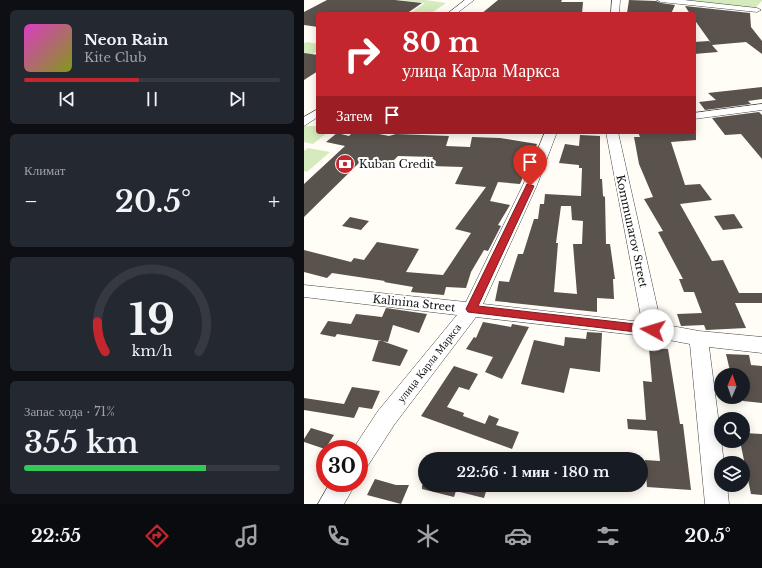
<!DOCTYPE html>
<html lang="ru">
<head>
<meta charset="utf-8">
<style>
  body { margin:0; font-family:"Libre Baskerville",serif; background:#242831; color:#f1f3f6; height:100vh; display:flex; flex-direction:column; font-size:15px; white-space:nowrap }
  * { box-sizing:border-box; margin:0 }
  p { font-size:13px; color:#9ea1a6 }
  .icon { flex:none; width:22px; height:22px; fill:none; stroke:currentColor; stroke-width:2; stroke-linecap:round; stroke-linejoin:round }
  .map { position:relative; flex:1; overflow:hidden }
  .drawer { display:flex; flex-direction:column; gap:10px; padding:10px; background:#0d0f14; width:304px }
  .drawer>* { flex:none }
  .hud { position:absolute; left:12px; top:12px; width:380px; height:122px; border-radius:4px; box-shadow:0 2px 10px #0003; background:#c4262e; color:#fff; overflow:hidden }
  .needle { width:26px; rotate:2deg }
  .tools { position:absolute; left:410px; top:368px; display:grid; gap:8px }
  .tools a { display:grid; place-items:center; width:36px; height:36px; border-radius:50%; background:#171b24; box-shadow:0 2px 10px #0003; font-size:20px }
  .speed { position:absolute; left:12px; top:440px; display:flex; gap:8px; font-size:20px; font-weight:700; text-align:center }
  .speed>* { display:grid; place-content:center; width:52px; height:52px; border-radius:50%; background:#171b24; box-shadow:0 2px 10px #0003; line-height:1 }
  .speed .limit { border:6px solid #d22; background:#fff; color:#111 }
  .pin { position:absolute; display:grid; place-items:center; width:34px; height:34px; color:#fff; margin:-41px -17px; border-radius:50% 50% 50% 0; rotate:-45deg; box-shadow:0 0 4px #0007 }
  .pin .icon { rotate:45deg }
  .me { position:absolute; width:44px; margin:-22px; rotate:276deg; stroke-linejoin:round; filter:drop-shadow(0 0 3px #0008) }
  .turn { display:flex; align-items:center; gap:14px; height:84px; padding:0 20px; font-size:18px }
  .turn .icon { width:52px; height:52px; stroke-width:2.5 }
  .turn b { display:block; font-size:28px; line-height:34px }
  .then { display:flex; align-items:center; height:38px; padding:0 20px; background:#0003; gap:8px; font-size:15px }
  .big { font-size:30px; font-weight:600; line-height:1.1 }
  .drawer .card { flex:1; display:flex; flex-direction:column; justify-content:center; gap:6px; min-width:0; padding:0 14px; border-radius:6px; background:#242831 }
  .drawer .dial { align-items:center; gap:0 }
  .dial svg { height:104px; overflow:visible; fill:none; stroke:#363941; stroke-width:7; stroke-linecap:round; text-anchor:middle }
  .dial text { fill:#f1f3f6; stroke:none }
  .song { display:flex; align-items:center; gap:12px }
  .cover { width:48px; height:48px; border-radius:6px; background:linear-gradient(135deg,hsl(310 70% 55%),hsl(70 70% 35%)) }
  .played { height:4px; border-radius:2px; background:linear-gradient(90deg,#c4262e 45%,#363941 45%) }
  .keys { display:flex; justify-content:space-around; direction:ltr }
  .heat { display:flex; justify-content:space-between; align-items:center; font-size:22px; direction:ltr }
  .charge { height:6px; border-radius:3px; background:linear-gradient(90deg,#34c759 71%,#363941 0) }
  .trip { position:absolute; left:114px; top:452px; width:230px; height:40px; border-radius:20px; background:#171b24; box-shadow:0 2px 10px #0003; font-weight:600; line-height:40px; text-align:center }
  .dock { display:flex; height:64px; justify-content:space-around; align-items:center; background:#090b0e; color:#9ea1a6 }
  .dock .icon { width:28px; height:28px }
  .dock .active { color:#c4262e }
  .dock b { font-size:18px; color:#f1f3f6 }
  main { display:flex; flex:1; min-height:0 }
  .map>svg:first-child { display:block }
</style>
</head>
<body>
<main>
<section class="drawer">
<div class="card">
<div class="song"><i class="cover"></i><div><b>Neon Rain</b><p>Kite Club</p></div></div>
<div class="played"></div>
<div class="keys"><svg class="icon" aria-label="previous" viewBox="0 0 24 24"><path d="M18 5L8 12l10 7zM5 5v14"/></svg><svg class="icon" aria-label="pause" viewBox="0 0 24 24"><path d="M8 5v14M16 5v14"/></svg><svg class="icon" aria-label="next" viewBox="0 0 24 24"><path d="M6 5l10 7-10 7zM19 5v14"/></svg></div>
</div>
<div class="card"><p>Климат</p>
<div class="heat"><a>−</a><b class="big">20.5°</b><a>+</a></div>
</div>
<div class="card dial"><svg viewBox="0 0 100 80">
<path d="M14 69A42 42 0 1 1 86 69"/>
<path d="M14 69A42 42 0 0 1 8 46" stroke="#c4262e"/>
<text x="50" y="56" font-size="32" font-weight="700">19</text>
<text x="50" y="72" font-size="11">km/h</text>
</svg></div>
<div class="card"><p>Запас хода · 71%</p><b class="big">355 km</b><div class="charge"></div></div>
</section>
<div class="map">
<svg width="458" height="504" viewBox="0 0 458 504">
  <rect width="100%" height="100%" fill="#fffdf5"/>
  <path fill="#d5ebbd" d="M 94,0 L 121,0 L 142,3 L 126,14 L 105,14 L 121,3 Z
    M 366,0 L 458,0 L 458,1 L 450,9 Z
    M 3,42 L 14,44 L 14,51 L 0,59 L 0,43 Z
    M 0,126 L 14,126 L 14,132 L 24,132 L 9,144 L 0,142 Z
    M 4,148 L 26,152 L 3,172 L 0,171 L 0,151 Z"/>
  <path fill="#5a524d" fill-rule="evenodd" d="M 23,0 L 91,0 L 118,3 L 102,14 L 47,14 L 29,12 L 26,14 L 14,14 L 14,27 L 0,25 L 0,12 Z
    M 194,0 L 258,0 L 257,2 L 279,2 L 278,14 L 177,14 Z
    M 325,0 L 352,1 L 357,3 L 371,5 L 367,14 L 323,13 Z
    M 381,6 L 446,13 L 447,27 L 458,41 L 458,54 L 442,42 L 408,45 L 414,52 L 390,54 L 390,42 L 405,41 L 407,43 L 390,19 L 390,14 L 386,14 Z
    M 0,53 L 14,55 L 14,71 L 0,80 Z
    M 458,87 L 458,99 L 444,101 L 447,104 L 401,110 L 395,102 L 412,100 L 404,93 Z
    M 455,112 L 458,115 L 458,159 L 437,134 L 421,135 L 408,118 Z
    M 49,132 L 65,132 L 85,136 L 92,134 L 145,136 L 142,146 L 166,147 L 168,137 L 196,138 L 233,144 L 216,184 L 194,182 L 186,201 L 206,205 L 194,225 L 197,226 L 184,251 L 180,250 L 167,272 L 162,288 L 142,287 L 140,295 L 107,292 L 109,287 L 80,282 L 81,281 L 28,273 L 23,278 L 0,272 L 0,250 L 47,262 L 50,258 L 60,260 L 73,242 L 115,249 L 102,272 L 139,275 L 167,233 L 151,229 L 182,187 L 151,184 L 159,167 L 126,166 L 129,157 L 94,156 L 84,166 L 57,161 L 0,217 L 0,184 L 41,146 L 22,142 L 33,133 L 45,136 Z
    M 334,132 L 392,132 L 392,140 L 367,142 L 381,185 L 396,184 L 408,200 L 376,204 L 408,261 L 419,260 L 435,293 L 458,293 L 458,303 L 431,303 L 442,328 L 402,330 L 400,325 L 377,326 L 373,314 L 398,313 L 390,292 L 380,292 L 375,279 L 379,279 L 354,232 L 359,231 L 340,199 L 349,197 L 335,164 L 330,137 L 336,137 Z
    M 276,135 L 296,136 L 296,179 L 298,179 L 299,196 L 301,197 L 302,244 L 306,244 L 311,279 L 309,279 L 310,299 L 293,298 L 293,312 L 191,301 L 195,281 L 205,282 L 214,254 L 219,254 L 230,219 L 234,219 L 236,204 L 240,204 L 241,194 L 277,196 L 278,168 L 275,168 L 275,165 L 255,163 L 261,144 L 275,146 ZM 257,206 L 267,206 L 268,220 L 279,221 L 278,244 L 269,244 L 273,294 L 250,292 L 254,243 L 252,243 Z
    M 430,214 L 439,228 L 419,230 L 410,216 Z
    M 46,217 L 65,221 L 57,230 L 38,226 Z
    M 82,308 L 123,314 L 115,333 L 89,325 L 84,342 L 33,334 L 31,337 L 16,334 L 24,321 L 47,324 L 52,314 L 78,317 Z
    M 179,322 L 207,327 L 208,324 L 225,327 L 198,379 L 181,372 L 189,357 L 162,349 L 170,337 L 172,338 Z
    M 283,332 L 298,333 L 296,372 L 266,368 L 260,393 L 217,384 L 230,340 L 260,346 L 261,337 L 282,339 Z
    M 75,340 L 104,350 L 96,366 L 68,361 Z
    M 345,348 L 364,349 L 376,424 L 379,424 L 387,490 L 343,487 L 341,460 L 356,461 L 353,431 L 324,429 L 323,419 L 342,420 L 339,381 L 348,382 Z
    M 422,354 L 445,355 L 447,365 L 458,366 L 458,403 L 439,401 L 439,375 L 427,375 Z
    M 150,366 L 174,374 L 165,390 L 155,387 L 143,407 L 160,413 L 159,416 L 181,424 L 185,415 L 195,419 L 192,425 L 215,432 L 208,449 L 117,416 Z
    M 48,387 L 76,391 L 68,409 L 55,407 L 50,418 L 0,410 L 0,398 L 40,404 Z
    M 7,428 L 30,435 L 21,449 L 0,442 L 0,439 Z
    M 439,433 L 458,434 L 458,495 L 447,494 L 436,441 L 439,441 Z
    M 71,479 L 92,485 L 105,485 L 97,504 L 63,495 Z
    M 118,485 L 184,485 L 180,498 L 152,491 L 150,497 L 118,489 Z"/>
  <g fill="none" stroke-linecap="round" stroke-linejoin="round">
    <defs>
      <path id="minor" d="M 161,0 L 170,0 L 152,14 L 143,14 Z
        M 308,0 L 316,0 L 315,14 L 307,14 Z
        M 353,0 L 380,0 L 453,8 L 457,10 L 453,12 L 357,2 Z
        M 458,104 L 458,110 L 390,119 L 390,113 Z
        M 14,109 L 14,117 L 0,126 L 0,117 Z
        M 241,132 L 253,132 L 233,185 L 179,304 L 338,322 L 302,132 L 314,132 L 357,324 L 395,331 L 458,337 L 458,353 L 405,347 L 420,463 L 417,463 L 417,485 L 423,485 L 425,504 L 401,504 L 386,344 L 349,337 L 172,317 L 90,425 L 63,467 L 55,470 L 55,449 L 49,449 L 74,411 L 153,315 L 0,297 L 0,285 L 162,302 L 219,185 Z
        M 26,483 L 52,483 L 40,504 L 14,504 Z"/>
    </defs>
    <use href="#minor" stroke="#444" stroke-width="1"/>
    <use href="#minor" fill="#fff" fill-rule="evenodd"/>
  </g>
  <path fill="#c4262e" stroke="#7f191e" d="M 223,184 L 230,186 L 174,306 L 349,326 L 353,327 L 354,330 L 353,333 L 349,334 L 164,312 L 162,309 Z"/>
  <defs>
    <symbol id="bank-disc" viewBox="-11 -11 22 22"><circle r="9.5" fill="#c4262e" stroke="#fff"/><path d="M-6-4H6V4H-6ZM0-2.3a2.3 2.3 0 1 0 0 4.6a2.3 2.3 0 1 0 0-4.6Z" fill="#fff"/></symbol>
  </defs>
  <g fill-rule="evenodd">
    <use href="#bank-disc" x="30" y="153" width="22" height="22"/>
  </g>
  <g text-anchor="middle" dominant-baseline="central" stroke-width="4" stroke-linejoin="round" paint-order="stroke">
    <g font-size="11" fill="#111" stroke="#fff" text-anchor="start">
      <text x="55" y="164">Kuban Credit</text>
    </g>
    <g font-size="11" fill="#111" stroke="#fff">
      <text transform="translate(328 231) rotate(78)">Kommunarov Street</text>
      <text transform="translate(110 303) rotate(6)">Kalinina Street</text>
      <text transform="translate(125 363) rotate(-52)">улица Карла Маркса</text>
    </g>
  </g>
</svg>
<div class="tools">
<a><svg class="needle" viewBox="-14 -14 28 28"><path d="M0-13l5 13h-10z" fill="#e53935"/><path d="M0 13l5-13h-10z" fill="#9ea1a6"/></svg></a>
<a><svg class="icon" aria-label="search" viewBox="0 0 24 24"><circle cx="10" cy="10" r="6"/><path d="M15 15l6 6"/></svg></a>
<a><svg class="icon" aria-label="layers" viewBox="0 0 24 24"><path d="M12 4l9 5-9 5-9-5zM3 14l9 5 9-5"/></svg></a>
</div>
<div class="speed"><div class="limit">30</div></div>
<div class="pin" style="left:226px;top:186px;background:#d93025"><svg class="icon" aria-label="arrive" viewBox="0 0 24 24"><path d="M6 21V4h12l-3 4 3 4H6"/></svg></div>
<svg class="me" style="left:349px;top:330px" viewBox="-20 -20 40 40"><circle r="19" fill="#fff"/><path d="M0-13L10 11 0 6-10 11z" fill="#c4262e"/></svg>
<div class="trip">22:56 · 1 мин · 180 m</div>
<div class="hud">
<div class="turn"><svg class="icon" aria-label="right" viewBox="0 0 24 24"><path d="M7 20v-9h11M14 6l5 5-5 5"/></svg><div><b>80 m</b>улица Карла Маркса</div></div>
<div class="then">Затем<svg class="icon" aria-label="arrive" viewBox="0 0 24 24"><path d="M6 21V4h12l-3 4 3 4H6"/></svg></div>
</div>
</div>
</main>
<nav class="dock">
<b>22:55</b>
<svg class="icon active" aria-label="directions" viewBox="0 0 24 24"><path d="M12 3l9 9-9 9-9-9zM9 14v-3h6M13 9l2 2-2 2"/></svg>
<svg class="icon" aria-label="music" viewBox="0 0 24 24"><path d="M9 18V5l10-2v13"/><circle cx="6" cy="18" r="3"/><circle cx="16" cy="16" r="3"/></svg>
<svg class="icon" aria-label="phone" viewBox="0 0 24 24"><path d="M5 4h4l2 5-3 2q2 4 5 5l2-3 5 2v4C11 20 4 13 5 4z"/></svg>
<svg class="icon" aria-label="climate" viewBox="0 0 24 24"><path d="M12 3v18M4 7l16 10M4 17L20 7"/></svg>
<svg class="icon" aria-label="car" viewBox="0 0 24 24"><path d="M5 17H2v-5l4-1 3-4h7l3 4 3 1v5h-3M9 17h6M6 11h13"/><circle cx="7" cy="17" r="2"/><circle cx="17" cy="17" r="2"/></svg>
<svg class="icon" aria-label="filters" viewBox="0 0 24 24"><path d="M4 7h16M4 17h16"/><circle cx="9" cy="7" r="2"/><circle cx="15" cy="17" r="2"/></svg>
<b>20.5°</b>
</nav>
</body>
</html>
